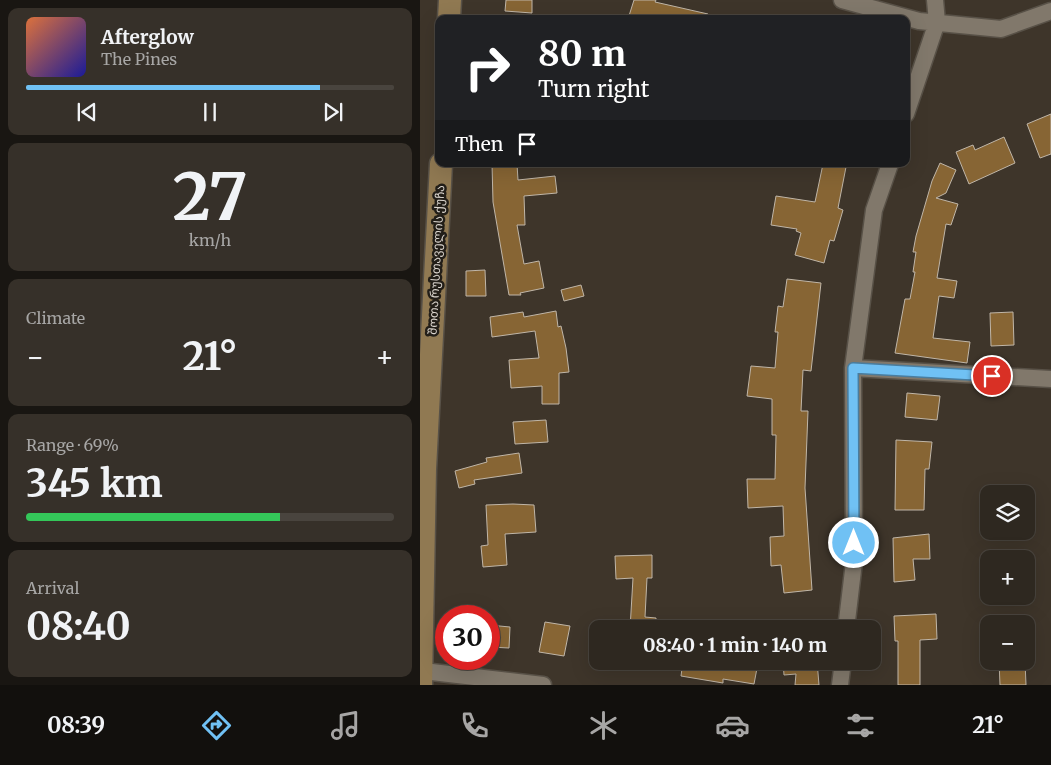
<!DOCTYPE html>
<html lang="en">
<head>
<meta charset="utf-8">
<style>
  body { margin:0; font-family:Merriweather,"Noto Sans Georgian",serif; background:#363029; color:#f1f3f6; height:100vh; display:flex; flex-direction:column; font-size:19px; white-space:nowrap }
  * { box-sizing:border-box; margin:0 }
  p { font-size:16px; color:#a7a6a5 }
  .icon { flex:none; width:28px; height:28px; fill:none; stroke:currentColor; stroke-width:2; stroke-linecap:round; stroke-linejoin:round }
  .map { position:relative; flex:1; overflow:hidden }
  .details { display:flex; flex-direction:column; gap:8px; padding:8px; background:#191612; width:420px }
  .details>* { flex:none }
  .guide { position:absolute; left:15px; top:15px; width:475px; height:152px; border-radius:10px; box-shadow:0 5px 20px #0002,0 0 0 1px #49443e; background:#202124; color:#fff; overflow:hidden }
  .buttons { position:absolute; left:560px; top:485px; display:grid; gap:10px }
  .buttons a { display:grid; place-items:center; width:55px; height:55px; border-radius:10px; background:#2e2820; box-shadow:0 5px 20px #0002,0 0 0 1px #49443e; font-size:25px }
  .speed { position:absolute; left:15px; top:605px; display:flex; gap:10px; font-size:25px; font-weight:700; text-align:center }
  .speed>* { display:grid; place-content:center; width:65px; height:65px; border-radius:50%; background:#2e2820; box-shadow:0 5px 20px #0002,0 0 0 1px #49443e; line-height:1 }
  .speed .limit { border:8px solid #d22; background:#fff; color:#111 }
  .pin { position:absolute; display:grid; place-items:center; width:42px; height:42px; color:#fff; margin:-21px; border:2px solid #fff; border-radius:50%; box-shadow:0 1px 5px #0007 }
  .me { position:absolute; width:55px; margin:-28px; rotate:0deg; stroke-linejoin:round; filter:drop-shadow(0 0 4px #0008) }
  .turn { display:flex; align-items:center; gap:18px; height:105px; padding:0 20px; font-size:22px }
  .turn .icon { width:65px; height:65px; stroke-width:2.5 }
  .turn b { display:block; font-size:35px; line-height:42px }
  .then { display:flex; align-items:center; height:48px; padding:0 20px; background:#0003; gap:10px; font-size:19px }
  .big { font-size:38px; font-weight:700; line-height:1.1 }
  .details .tile { flex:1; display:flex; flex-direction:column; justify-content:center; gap:8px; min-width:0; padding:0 18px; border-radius:10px; background:#363029 }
  .details .dial { align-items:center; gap:0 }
  .dial b { font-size:65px; line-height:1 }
  .song { display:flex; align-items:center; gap:15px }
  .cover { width:60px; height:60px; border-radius:8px; background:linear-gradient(135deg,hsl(20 70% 55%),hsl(240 70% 35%)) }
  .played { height:5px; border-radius:2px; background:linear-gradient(90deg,#70c1f4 80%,#49443e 80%) }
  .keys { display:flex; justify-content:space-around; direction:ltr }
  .heat { display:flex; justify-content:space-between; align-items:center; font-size:28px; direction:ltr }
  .charge { height:8px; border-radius:4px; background:linear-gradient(90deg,#34c759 69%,#49443e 0) }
  .trip { position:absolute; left:169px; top:620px; width:292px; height:50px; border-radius:10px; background:#2e2820; box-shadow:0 5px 20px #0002,0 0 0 1px #49443e; font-weight:700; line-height:50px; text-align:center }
  .menu { display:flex; height:80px; justify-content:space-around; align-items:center; background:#12100d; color:#a7a6a5 }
  .menu .icon { width:35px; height:35px }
  .menu .active { color:#70c1f4 }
  .menu b { font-size:22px; color:#f1f3f6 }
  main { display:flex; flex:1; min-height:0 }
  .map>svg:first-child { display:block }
</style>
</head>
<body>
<main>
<section class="details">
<div class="tile">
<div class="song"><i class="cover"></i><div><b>Afterglow</b><p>The Pines</p></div></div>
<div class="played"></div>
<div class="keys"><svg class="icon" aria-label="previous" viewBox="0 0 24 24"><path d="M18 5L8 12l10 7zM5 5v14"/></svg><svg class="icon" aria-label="pause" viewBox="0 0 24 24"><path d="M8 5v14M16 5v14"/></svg><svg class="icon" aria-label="next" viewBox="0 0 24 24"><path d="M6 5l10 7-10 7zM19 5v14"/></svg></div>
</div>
<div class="tile dial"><b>27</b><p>km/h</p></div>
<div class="tile"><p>Climate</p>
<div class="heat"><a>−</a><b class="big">21°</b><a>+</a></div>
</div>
<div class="tile"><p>Range · 69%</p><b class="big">345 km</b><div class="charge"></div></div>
<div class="tile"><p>Arrival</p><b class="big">08:40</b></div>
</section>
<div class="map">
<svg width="631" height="685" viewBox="0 0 631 685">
  <rect width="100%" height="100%" fill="#3e352a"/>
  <path fill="#876534" stroke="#c0b6a8" d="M 86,0 L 112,0 L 112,13 L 85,11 Z
    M 214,0 L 236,0 L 235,2 L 288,14 L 288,19 L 208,19 Z
    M 631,114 L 631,154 L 620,158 L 607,124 Z
    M 584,137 L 595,163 L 549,184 L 536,152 L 553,145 L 555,150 Z
    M 520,163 L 536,170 L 526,193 L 516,198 L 538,204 L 531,225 L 526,224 L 517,278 L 537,281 L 534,298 L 519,296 L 513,338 L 550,342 L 547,363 L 475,353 L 485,299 L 490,299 L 495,272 L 493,272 L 496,252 L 493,252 L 496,236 L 512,181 Z
    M 72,164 L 97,164 L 98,180 L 135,176 L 137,193 L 104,196 L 105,225 L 97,225 L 104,264 L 119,261 L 124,288 L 100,293 L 101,295 L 89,295 L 73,202 Z
    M 403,164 L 426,167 L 418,208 L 423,210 L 414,241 L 410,240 L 404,263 L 375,255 L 381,233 L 376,231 L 377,229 L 351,225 L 356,196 L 395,202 Z
    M 65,270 L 66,296 L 46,296 L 46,271 Z
    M 367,279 L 401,283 L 391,371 L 383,370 L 381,411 L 388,411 L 385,488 L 392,590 L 364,593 L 361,565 L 351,566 L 350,537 L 364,536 L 363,506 L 328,508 L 327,479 L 355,479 L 356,435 L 352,435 L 352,399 L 327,396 L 331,366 L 355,368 L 358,332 L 355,332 L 358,306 L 363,307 Z
    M 161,285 L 164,296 L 144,301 L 141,290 Z
    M 136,311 L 138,327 L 141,326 L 146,348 L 149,372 L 139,373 L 139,404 L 122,404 L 122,386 L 91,388 L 89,360 L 119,358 L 115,331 L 72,337 L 70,317 L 103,312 L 104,317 Z
    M 593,312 L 594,345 L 571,346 L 570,313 Z
    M 487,393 L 520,396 L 517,420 L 485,417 Z
    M 126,420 L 128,442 L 95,444 L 93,422 Z
    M 476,440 L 512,442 L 509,469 L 505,469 L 504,510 L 475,510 Z
    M 99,453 L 102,473 L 54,480 L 55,484 L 39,488 L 35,471 L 67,462 L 66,458 Z
    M 93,504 L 114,505 L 116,532 L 85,534 L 87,565 L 63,567 L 61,546 L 68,545 L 66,505 Z
    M 509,534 L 510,559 L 493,559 L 495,580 L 474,582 L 473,538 Z
    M 232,555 L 232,578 L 227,578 L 225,617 L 236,618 L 236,629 L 210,629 L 213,578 L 196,579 L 195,556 Z
    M 516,614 L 517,639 L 500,640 L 500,685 L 478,685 L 478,641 L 475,641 L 474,616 Z
    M 125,622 L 150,626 L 144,656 L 119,652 Z
    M 69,625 L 90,627 L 89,648 L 69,647 Z
    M 263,661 L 327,661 L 338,663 L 334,684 L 303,679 L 303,683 L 261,676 Z
    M 363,661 L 397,661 L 399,685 L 375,685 L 376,674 L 364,675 Z
    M 579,661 L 605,661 L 606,685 L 580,685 Z"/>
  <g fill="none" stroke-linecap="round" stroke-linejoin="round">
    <defs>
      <path id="minor" d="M 422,0 L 499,21 L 581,29 L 631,11
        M 486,114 L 517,22 L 515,0
        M 433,368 L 631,379
        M 426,629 L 434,562 L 433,368 L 454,210 L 470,164
        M 3,671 L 123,685
        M 420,685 L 423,661"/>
      <path id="secondary" d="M 29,19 L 30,0
        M 1,685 L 5,469 L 21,164"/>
    </defs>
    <use href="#minor" stroke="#585147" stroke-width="19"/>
    <use href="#secondary" stroke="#585147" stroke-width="25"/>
    <use href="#minor" stroke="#81786b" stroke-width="16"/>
    <use href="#secondary" stroke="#907952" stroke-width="22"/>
  </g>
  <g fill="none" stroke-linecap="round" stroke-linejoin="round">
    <defs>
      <path id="route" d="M 434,543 L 433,368 L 572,376"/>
    </defs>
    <use href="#route" stroke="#497d9f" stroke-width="12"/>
    <use href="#route" stroke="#70c1f4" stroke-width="9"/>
  </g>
  <g text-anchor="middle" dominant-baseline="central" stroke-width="5" stroke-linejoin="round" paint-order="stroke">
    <g font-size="12" fill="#dbd5ce" stroke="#221e18">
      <text transform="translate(16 260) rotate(-87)">შოთა რუსთაველის ქუჩა</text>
    </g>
  </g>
</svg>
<div class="buttons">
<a><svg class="icon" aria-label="layers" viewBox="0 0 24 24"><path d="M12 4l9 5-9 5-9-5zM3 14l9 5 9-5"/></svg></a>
<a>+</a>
<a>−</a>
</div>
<div class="speed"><div class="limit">30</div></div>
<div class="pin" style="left:572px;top:376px;background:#d93025"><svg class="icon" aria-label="arrive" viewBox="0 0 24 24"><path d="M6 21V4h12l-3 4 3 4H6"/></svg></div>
<svg class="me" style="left:434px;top:543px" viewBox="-20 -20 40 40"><circle r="17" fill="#70c1f4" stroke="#fff" stroke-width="3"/><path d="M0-11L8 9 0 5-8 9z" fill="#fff"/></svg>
<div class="trip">08:40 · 1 min · 140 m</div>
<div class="guide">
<div class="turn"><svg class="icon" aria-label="right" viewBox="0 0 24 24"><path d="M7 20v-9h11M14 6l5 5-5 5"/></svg><div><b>80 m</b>Turn right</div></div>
<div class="then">Then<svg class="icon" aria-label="arrive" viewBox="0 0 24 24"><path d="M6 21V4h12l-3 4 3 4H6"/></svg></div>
</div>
</div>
</main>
<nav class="menu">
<b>08:39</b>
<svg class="icon active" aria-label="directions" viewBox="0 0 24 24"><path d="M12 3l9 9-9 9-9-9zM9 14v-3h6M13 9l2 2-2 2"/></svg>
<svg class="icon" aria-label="music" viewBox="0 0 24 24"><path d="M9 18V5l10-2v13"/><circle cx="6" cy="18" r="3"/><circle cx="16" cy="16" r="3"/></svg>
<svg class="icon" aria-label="phone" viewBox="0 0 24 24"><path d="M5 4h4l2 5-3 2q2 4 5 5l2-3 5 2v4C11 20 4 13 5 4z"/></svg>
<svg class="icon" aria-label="climate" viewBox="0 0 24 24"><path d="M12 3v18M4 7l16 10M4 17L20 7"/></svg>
<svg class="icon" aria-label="car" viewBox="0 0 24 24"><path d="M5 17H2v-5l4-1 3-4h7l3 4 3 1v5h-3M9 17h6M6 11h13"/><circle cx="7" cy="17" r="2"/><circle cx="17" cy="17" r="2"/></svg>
<svg class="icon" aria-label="filters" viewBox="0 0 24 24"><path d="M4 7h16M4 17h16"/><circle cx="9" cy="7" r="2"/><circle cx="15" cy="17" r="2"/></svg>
<b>21°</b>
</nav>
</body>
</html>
